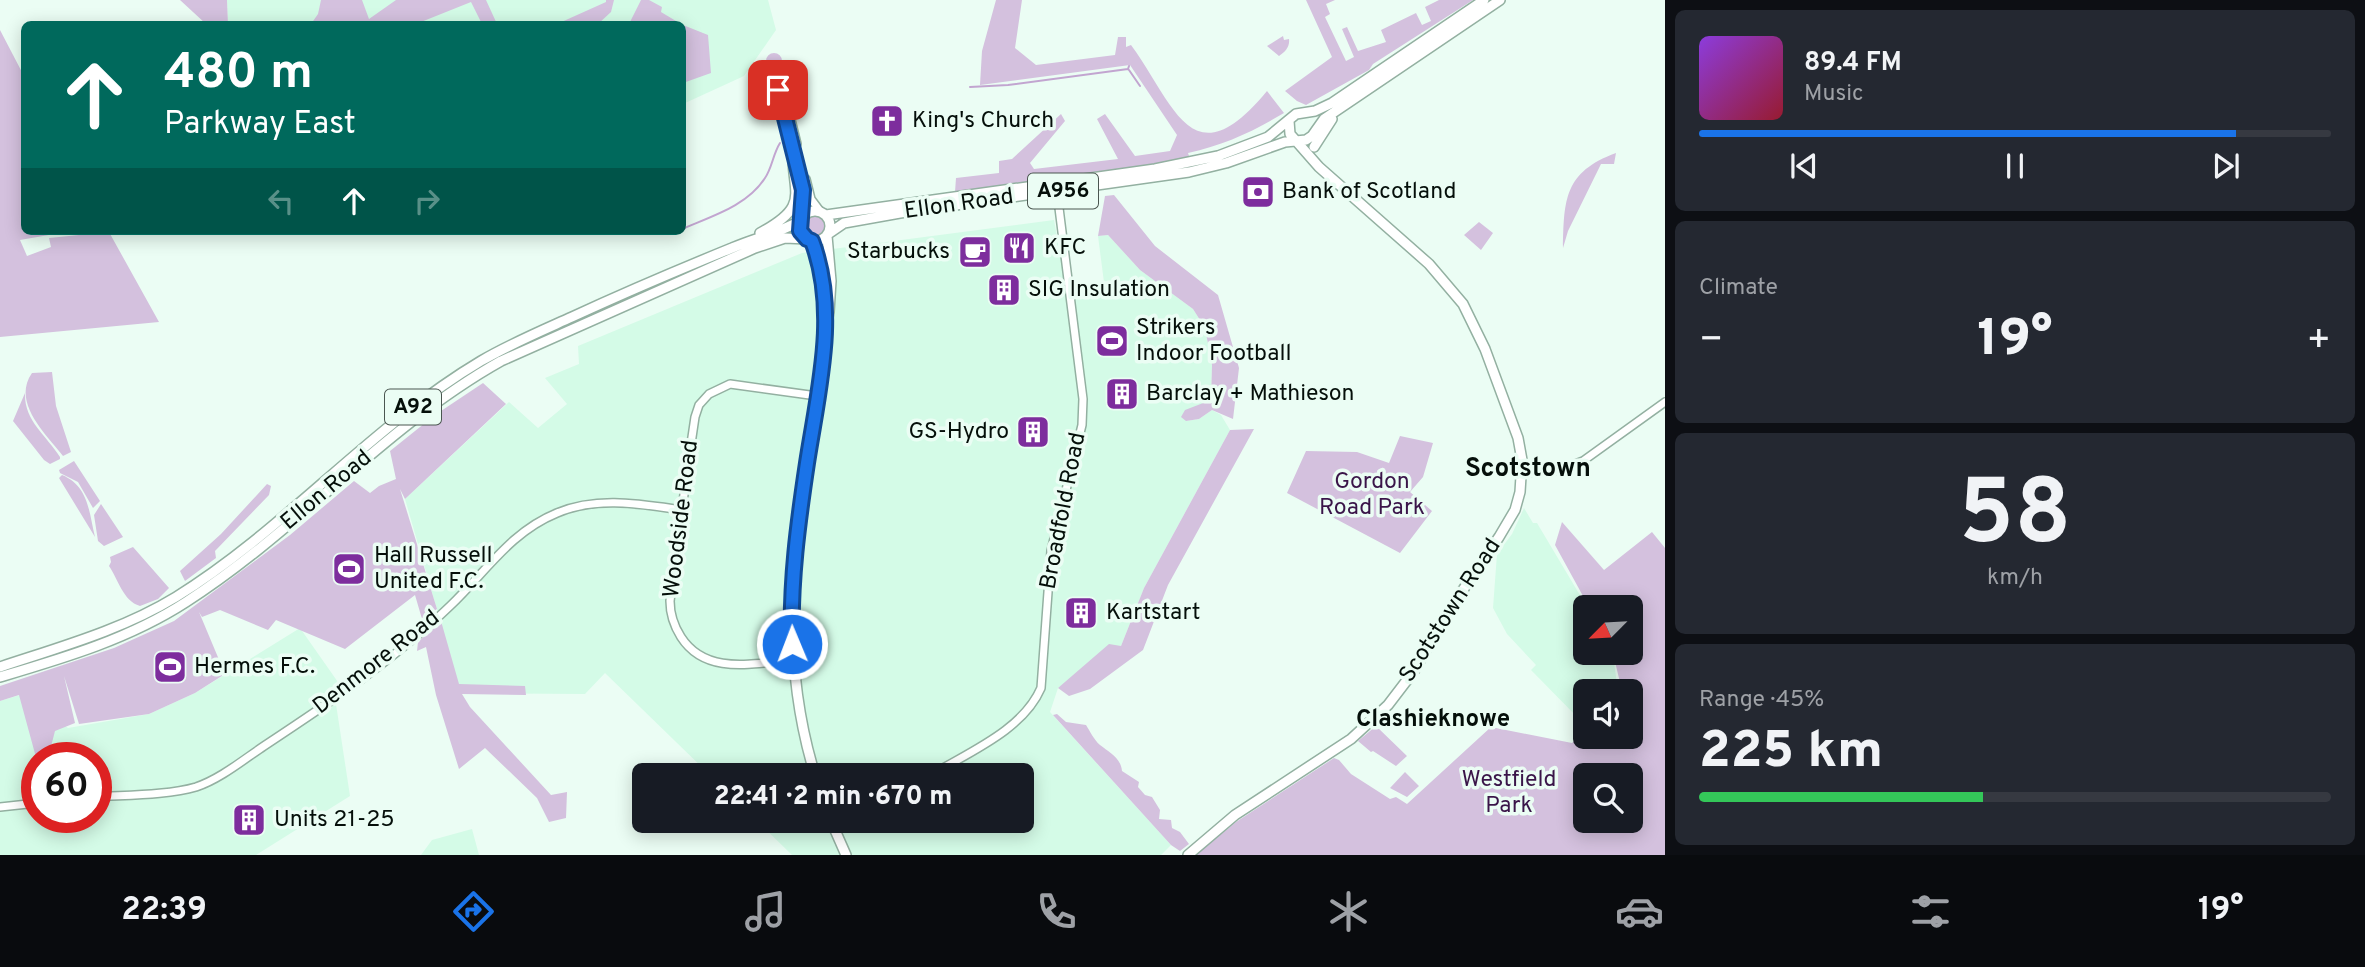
<!DOCTYPE html>
<html lang="en">
<head>
<meta charset="utf-8">
<style>
  body { margin:0; font-family:Overpass,sans-serif; background:#242831; color:#f1f3f6; height:100vh; display:flex; flex-direction:column; font-size:26px; white-space:nowrap }
  * { box-sizing:border-box; margin:0 }
  p { font-size:23px; color:#9ea1a6 }
  .icon { flex:none; width:38px; height:38px; fill:none; stroke:currentColor; stroke-width:2; stroke-linecap:round; stroke-linejoin:round }
  .map { position:relative; flex:1; overflow:hidden }
  .panel { display:flex; flex-direction:column; gap:10px; padding:10px; background:#0d0f14; width:700px }
  .panel>* { flex:none }
  .top-card { position:absolute; left:21px; top:21px; width:665px; height:214px; border-radius:10px; box-shadow:0 4px 18px #0003; background:#00695c; color:#fff; overflow:hidden }
  .needle { width:46px; rotate:246deg }
  .controls { position:absolute; left:1573px; top:595px; display:grid; gap:14px }
  .controls a { display:grid; place-items:center; width:70px; height:70px; border-radius:10px; background:#171b24; box-shadow:0 4px 18px #0003; font-size:35px }
  .speed { position:absolute; left:21px; top:742px; display:flex; gap:14px; font-size:35px; font-weight:700; text-align:center }
  .speed>* { display:grid; place-content:center; width:91px; height:91px; border-radius:50%; background:#171b24; box-shadow:0 4px 18px #0003; line-height:1 }
  .speed .limit { border:10px solid #d22; background:#fff; color:#111 }
  .pin { position:absolute; display:grid; place-items:center; width:60px; height:60px; color:#fff; margin:-30px; border-radius:14px; box-shadow:0 4px 10px #0006 }
  .me { position:absolute; width:77px; margin:-38px; rotate:359deg; stroke-linejoin:round; filter:drop-shadow(0 0 5px #0008) }
  .turn { display:flex; align-items:center; gap:24px; height:147px; padding:0 28px; font-size:32px }
  .turn .icon { width:91px; height:91px; stroke-width:2.5 }
  .turn b { display:block; font-size:49px; line-height:60px }
  .lanes { display:flex; align-items:center; height:66px; padding:0 28px; background:#0003; justify-content:center; gap:35px; direction:ltr }
  .lanes .off { opacity:.35 }
  .big { font-size:52px; font-weight:800; line-height:1.1 }
  .panel .widget { flex:1; display:flex; flex-direction:column; justify-content:center; gap:10px; min-width:0; padding:0 24px; border-radius:10px; background:#242831 }
  .panel .dial { align-items:center; gap:0 }
  .dial b { font-size:91px; line-height:1 }
  .song { display:flex; align-items:center; gap:21px }
  .cover { width:84px; height:84px; border-radius:10px; background:linear-gradient(135deg,hsl(270 70% 55%),hsl(350 70% 35%)) }
  .played { height:7px; border-radius:4px; background:linear-gradient(90deg,#1a73e8 85%,#363941 85%) }
  .keys { display:flex; justify-content:space-around; direction:ltr }
  .heat { display:flex; justify-content:space-between; align-items:center; font-size:38px; direction:ltr }
  .charge { height:10px; border-radius:5px; background:linear-gradient(90deg,#34c759 45%,#363941 0) }
  .trip { position:absolute; left:632px; top:763px; width:402px; height:70px; border-radius:10px; background:#171b24; box-shadow:0 4px 18px #0003; font-weight:800; line-height:70px; text-align:center }
  .dock { display:flex; height:112px; justify-content:space-around; align-items:center; background:#090b0e; color:#9ea1a6 }
  .dock .icon { width:49px; height:49px }
  .dock .on { color:#1a73e8 }
  .dock b { font-size:32px; color:#f1f3f6 }
  main { display:flex; flex:1; min-height:0 }
  .map>svg:first-child { display:block }
</style>
</head>
<body>
<main>
<div class="map">
<svg width="1665" height="855" viewBox="0 0 1665 855">
  <rect width="100%" height="100%" fill="#ebfdf4"/>
  <path fill="#d4fbe7" fill-rule="evenodd" d="M 227,0 L 768,0 L 776,30 L 744,76 L 683,104 L 682,24 L 228,24 Z
    M 1054,220 L 1068,295 L 1105,290 L 1098,236 L 1108,235 L 1140,270 L 1193,309 L 1205,328 L 1212,365 L 1211,401 L 1186,421 L 1199,419 L 1212,410 L 1221,415 L 1230,430 L 1144,588 L 1121,646 L 1058,688 L 1050,712 L 1171,845 L 1161,855 L 792,855 L 757,821 L 1022,821 L 1022,775 L 710,775 L 605,673 L 585,694 L 461,693 L 405,499 L 509,402 L 538,428 L 567,404 L 545,378 L 579,364 L 578,346 L 802,253 Z
    M 1524,508 L 1533,523 L 1537,523 L 1587,607 L 1586,653 L 1612,653 L 1613,655 L 1618,691 L 1586,691 L 1584,724 L 1531,670 L 1536,665 L 1507,634 L 1493,608 L 1497,554 L 1512,534 Z
    M 300,628 L 340,685 L 336,704 L 350,796 L 256,855 L 0,855 L 0,701 L 20,695 L 68,728 L 149,714 L 195,693 ZM 37,758 L 96,758 L 96,817 L 37,817 Z
    M 472,829 L 479,855 L 421,855 L 432,840 Z"/>
  <path fill="#d4c1de" fill-rule="evenodd" d="M 180,0 L 227,0 L 228,24 L 206,24 Z
    M 321,0 L 362,0 L 369,19 L 396,0 L 486,0 L 497,24 L 482,24 L 471,2 L 416,24 L 311,24 L 318,14 Z
    M 606,0 L 614,0 L 611,12 L 598,24 L 557,24 L 606,2 Z
    M 641,0 L 649,0 L 662,7 L 661,12 L 681,24 L 629,24 Z
    M 996,0 L 1022,0 L 1015,48 L 1036,65 L 1115,55 L 1118,37 L 1126,37 L 1126,47 L 1131,45 C 1175,105 1192,182 1267,91 L 1284,113 C 1252,132 1224,145 1188,153 L 1190,159 L 955,192 L 956,178 L 999,173 L 999,161 L 1012,159 L 1061,114 L 1065,121 L 1030,163 L 1034,169 L 1118,159 L 1097,119 L 1105,114 L 1135,156 L 1170,151 L 1177,135 L 1130,65 L 980,85 L 982,51 Z
    M 1306,0 L 1335,0 L 1326,4 L 1330,14 L 1325,17 L 1346,61 L 1354,57 L 1342,29 L 1347,27 L 1358,51 L 1386,42 L 1381,30 L 1416,13 L 1422,25 L 1431,21 L 1425,7 L 1439,0 L 1473,0 L 1373,64 L 1369,70 L 1306,105 L 1297,101 L 1285,91 L 1332,57 Z
    M 683,25 L 708,35 L 711,73 L 683,83 Z
    M 0,30 L 24,76 L 24,231 L 72,231 L 20,240 L 27,256 L 51,247 L 49,238 L 109,232 L 159,322 L 0,337 Z
    M 1283,36 L 1284,40 L 1289,39 C 1290,47 1285,52 1279,56 L 1267,46 Z
    M766 61a8 8 0 1 1 16 0a8 8 0 1 1-16 0Z
    M 1616,153 L 1614,164 L 1601,164 L 1568,231 L 1563,248 C 1564,200 1564,172 1616,153 Z
    M 1114,195 L 1155,246 L 1218,295 L 1239,368 L 1233,419 L 1212,410 L 1199,419 L 1186,421 L 1181,417 L 1185,410 L 1211,400 L 1212,365 L 1205,328 L 1193,309 L 1140,270 L 1108,235 L 1098,236 L 1105,196 Z
    M804 226a11 11 0 1 1 22 0a11 11 0 1 1-22 0Z
    M 1479,222 L 1493,233 L 1481,250 L 1464,235 Z
    M 52,372 L 56,406 L 71,452 L 63,456 C 47,435 11,403 32,373 Z
    M 483,383 L 506,404 L 405,499 L 400,489 L 437,609 L 422,619 L 415,595 L 345,649 L 276,620 L 268,630 L 220,610 L 202,617 L 199,612 L 225,674 L 195,693 L 149,714 L 79,724 L 64,676 L 75,723 L 55,731 L 48,758 L 37,758 L 37,761 L 19,695 L 0,701 L 0,686 L 114,648 L 174,621 L 290,535 L 354,481 L 370,493 L 379,486 L 396,479 L 390,451 L 435,415 Z
    M 25,393 C 24,421 46,435 60,457 L 60,459 L 50,464 L 44,460 L 13,421 Z
    M 1254,429 L 1168,585 L 1143,650 L 1090,689 L 1069,696 L 1058,688 L 1109,644 L 1121,646 L 1144,588 L 1230,430 Z
    M 1400,436 L 1433,443 L 1423,477 L 1410,492 L 1432,511 L 1400,553 L 1287,493 L 1306,451 L 1357,452 L 1389,463 Z
    M 74,461 L 100,501 L 93,508 L 78,482 L 60,473 L 59,470 Z
    M 62,475 C 89,486 89,513 95,537 L 59,478 Z
    M 267,484 L 271,486 L 269,495 L 215,551 L 216,558 L 185,581 L 180,571 L 221,534 Z
    M 101,504 L 123,537 L 104,546 L 98,541 L 94,515 Z
    M 1562,522 L 1604,570 L 1652,532 L 1665,548 L 1665,855 L 1196,855 L 1236,822 L 1334,758 L 1339,760 L 1351,774 L 1390,799 L 1396,797 L 1407,804 L 1491,727 L 1572,743 L 1585,730 L 1586,737 L 1631,737 L 1631,691 L 1622,691 L 1613,653 L 1631,653 L 1631,607 L 1589,607 L 1555,545 ZM 1586,775 L 1631,775 L 1631,821 L 1586,821 Z
    M 133,547 L 169,588 L 158,599 L 140,606 C 123,601 118,579 109,566 L 111,562 L 110,557 Z
    M 441,621 L 459,684 L 525,686 L 526,695 L 462,694 L 470,707 L 551,795 L 567,792 L 566,818 L 549,822 L 537,798 L 485,748 L 459,769 L 436,695 L 426,647 L 417,651 L 418,642 Z
    M 1057,714 L 1066,722 L 1086,725 C 1090,731 1094,740 1100,745 C 1109,752 1121,758 1122,771 L 1139,782 L 1138,787 L 1145,795 L 1152,797 L 1160,810 L 1159,819 L 1171,820 L 1172,828 L 1180,832 L 1189,844 L 1180,851 L 1171,845 L 1053,715 Z
    M 1376,726 L 1407,756 L 1396,766 L 1373,751 L 1371,752 L 1358,741 Z
    M 1405,772 L 1419,786 L 1407,797 L 1390,788 Z"/>
  <g fill="none" stroke-linecap="round" stroke-linejoin="round">
    <path stroke="#c2a5d0" stroke-width="2" d="M 1129,70 L 1140,86
      M 970,87 L 1008,85 L 1128,69 L 1129,66
      M 682,229 C 712,216 747,206 765,178 C 772,168 773,154 780,143
      M 645,231 L 659,234 L 677,231"/>
    <defs>
      <path id="minor" d="M 784,70 L 783,87 L 797,144
        M 768,74 L 778,90 L 803,186 L 802,217
        M 806,179 L 811,199 L 820,211
        M 1522,473 L 1560,470 L 1583,461 L 1665,402
        M 793,660 C 754,663 706,676 681,637 C 674,626 670,614 670,601 L 688,464 L 695,417 L 699,405 L 709,394 L 730,384 L 817,396
        M 931,775 C 969,752 1023,730 1041,688 L 1051,551 L 1082,425 L 1083,399 L 1057,192
        M 96,797 C 126,795 169,795 196,787 C 220,779 243,760 264,746 C 329,703 394,660 450,606 C 485,573 510,532 557,513 C 597,496 640,504 682,510
        M 0,807 L 37,803"/>
      <path id="major" d="M 1314,147 L 1332,119
        M800 226a15 15 0 1 1 30 0a15 15 0 1 1-30 0Z
        M 826,215 L 1155,169 L 1218,156 L 1268,137 L 1296,114 L 1315,111 L 1332,103 L 1484,0
        M 760,233 C 814,204 790,193 793,145
        M 828,234 L 844,223 L 900,213 L 1189,172 L 1226,163 L 1285,142 L 1306,140 L 1312,136 L 1324,119 L 1500,0
        M 812,241 L 820,270 L 825,311
        M 0,667 C 60,647 122,630 176,597 C 286,529 370,427 481,361 C 510,344 541,331 572,317 C 624,293 678,270 732,248 C 755,238 779,233 800,221
        M 0,677 C 64,658 129,639 186,602 C 297,531 385,426 501,361 L 755,248 L 785,238 L 807,239
        M 815,775 C 779,657 793,558 811,439 C 817,397 821,354 829,312 L 831,281 L 827,236
        M 831,821 L 846,855
        M 1188,855 L 1235,815 L 1351,739 L 1388,705 L 1414,671 L 1452,606 L 1499,537 L 1515,510 L 1520,492 L 1522,460 L 1518,438 L 1485,349 L 1463,304 L 1429,264 L 1319,167 L 1290,134 L 1289,121"/>
    </defs>
    <use href="#minor" stroke="#93b0a1" stroke-width="10"/>
    <use href="#major" stroke="#93b0a1" stroke-width="12"/>
    <use href="#minor" stroke="#fff" stroke-width="7"/>
    <use href="#major" stroke="#fff" stroke-width="9"/>
  </g>
  <g fill="none" stroke-linecap="round" stroke-linejoin="round">
    <defs>
      <path id="route" d="M 778,90 L 803,190 L 800,231 L 807,239 L 812,241 C 839,312 818,391 807,463 C 798,523 790,582 792,644"/>
    </defs>
    <use href="#route" stroke="#114b97" stroke-width="18"/>
    <use href="#route" stroke="#1a73e8" stroke-width="12"/>
  </g>
  <defs>
    <symbol id="church-square" viewBox="-11 -11 22 22"><rect x="-9" y="-9" width="18" height="18" rx="4" fill="#7d2d9d" stroke="#ebfdf4"/><path d="M-1.2-6h2.4v3.5h3.3v2.4h-3.3V6h-2.4V-.1h-3.3v-2.4h3.3Z" fill="#fff"/></symbol>
    <symbol id="bank-square" viewBox="-11 -11 22 22"><rect x="-9" y="-9" width="18" height="18" rx="4" fill="#7d2d9d" stroke="#ebfdf4"/><path d="M-6-4H6V4H-6ZM0-2.3a2.3 2.3 0 1 0 0 4.6a2.3 2.3 0 1 0 0-4.6Z" fill="#fff"/></symbol>
    <symbol id="restaurant-square" viewBox="-11 -11 22 22"><rect x="-9" y="-9" width="18" height="18" rx="4" fill="#7d2d9d" stroke="#ebfdf4"/><path d="M-5-6h1v4h1v-4h1v4h1v-4h1v5L-1.5 .5V6h-2V.5L-5-1ZM5-6V6H3V1.5H1.5Q1.5-4 5-6Z" fill="#fff"/></symbol>
    <symbol id="cafe-square" viewBox="-11 -11 22 22"><rect x="-9" y="-9" width="18" height="18" rx="4" fill="#7d2d9d" stroke="#ebfdf4"/><path d="M-5.5-4.5H6V0H3Q3 3.5 0 3.5H-2.5Q-5.5 3.5-5.5 0ZM3-3.2v2h1.7v-2ZM-6 4.5H4V6H-6Z" fill="#fff"/></symbol>
    <symbol id="building-square" viewBox="-11 -11 22 22"><rect x="-9" y="-9" width="18" height="18" rx="4" fill="#7d2d9d" stroke="#ebfdf4"/><path d="M-4-6H4V6H1V3H-1V6H-4ZM-2.5-4.3h1.7v1.8h-1.7ZM.8-4.3h1.7v1.8H.8ZM-2.5-1h1.7V.8h-1.7ZM.8-1h1.7V.8H.8Z" fill="#fff"/></symbol>
    <symbol id="stadium-square" viewBox="-11 -11 22 22"><rect x="-9" y="-9" width="18" height="18" rx="4" fill="#7d2d9d" stroke="#ebfdf4"/><path d="M0-5a6.5 5 0 1 0 0 10a6.5 5 0 1 0 0-10ZM-3.5-1.8h7v3.6h-7Z" fill="#fff"/></symbol>
  </defs>
  <g fill-rule="evenodd">
    <use href="#church-square" x="868" y="102" width="38" height="38"/>
    <use href="#bank-square" x="1239" y="173" width="38" height="38"/>
    <use href="#restaurant-square" x="1000" y="229" width="38" height="38"/>
    <use href="#cafe-square" x="956" y="233" width="38" height="38"/>
    <use href="#building-square" x="985" y="271" width="38" height="38"/>
    <use href="#stadium-square" x="1093" y="322" width="38" height="38"/>
    <use href="#building-square" x="1103" y="375" width="38" height="38"/>
    <use href="#building-square" x="1014" y="413" width="38" height="38"/>
    <use href="#stadium-square" x="330" y="550" width="38" height="38"/>
    <use href="#building-square" x="1062" y="594" width="38" height="38"/>
    <use href="#stadium-square" x="151" y="648" width="38" height="38"/>
    <use href="#building-square" x="230" y="801" width="38" height="38"/>
  </g>
  <g text-anchor="middle" dominant-baseline="central" stroke-width="7" stroke-linejoin="round" paint-order="stroke">
    <g fill="#ebfdf4" stroke="#4a5650" stroke-width="2">
      <rect x="1028" y="173.5" width="70" height="35" rx="5"/>
      <rect x="385" y="389.5" width="56" height="35" rx="5"/>
    </g>
    <g font-size="21" font-weight="bold" fill="#050f0a">
      <text x="1063" y="191">A956</text>
      <text x="413" y="407">A92</text>
    </g>
    <g font-size="23" fill="#050f0a" stroke="#ebfdf4" text-anchor="start">
      <text x="912" y="121">King's Church</text>
      <text x="1282" y="192">Bank of Scotland</text>
      <text x="1044" y="248">KFC</text>
      <text x="950" y="252" text-anchor="end">Starbucks</text>
      <text x="1028" y="290">SIG Insulation</text>
      <text x="1136" y="328">Strikers<tspan x="1136" dy="26">Indoor Football</tspan></text>
      <text x="1146" y="394">Barclay + Mathieson</text>
      <text x="1009" y="432" text-anchor="end">GS-Hydro</text>
      <text x="374" y="556">Hall Russell<tspan x="374" dy="26">United F.C.</tspan></text>
      <text x="1106" y="613">Kartstart</text>
      <text x="194" y="667">Hermes F.C.</text>
      <text x="274" y="820">Units 21-25</text>
    </g>
    <g font-size="23" fill="#050f0a" stroke="#ebfdf4">
      <text transform="translate(959 205) rotate(-8)">Ellon Road</text>
      <text transform="translate(327 491) rotate(-40)">Ellon Road</text>
      <text transform="translate(1064 511) rotate(-79)">Broadfold Road</text>
      <text transform="translate(682 519) rotate(-83)">Woodside Road</text>
      <text transform="translate(1451 611) rotate(-57)">Scotstown Road</text>
      <text transform="translate(377 663) rotate(-38)">Denmore Road</text>
    </g>
    <g font-size="23" fill="#3a1549" stroke="#ebfdf4">
      <text x="1372" y="482">Gordon<tspan x="1372" dy="26">Road Park</tspan></text>
      <text x="1509" y="780">Westfield<tspan x="1509" dy="26">Park</tspan></text>
    </g>
    <g font-size="24" font-weight="bold" fill="#050f0a" stroke="#ebfdf4">
      <text x="1433" y="720">Clashieknowe</text>
    </g>
    <g font-size="26" font-weight="bold" fill="#050f0a" stroke="#ebfdf4">
      <text x="1528" y="469">Scotstown</text>
    </g>
  </g>
</svg>
<div class="controls">
<a><svg class="needle" viewBox="-14 -14 28 28"><path d="M0-13l5 13h-10z" fill="#e53935"/><path d="M0 13l5-13h-10z" fill="#9ea1a6"/></svg></a>
<a><svg class="icon" aria-label="sound" viewBox="0 0 24 24"><path d="M4 9h4l5-4v14l-5-4H4zM17 9q2 3 0 6"/></svg></a>
<a><svg class="icon" aria-label="search" viewBox="0 0 24 24"><circle cx="10" cy="10" r="6"/><path d="M15 15l6 6"/></svg></a>
</div>
<div class="speed"><div class="limit">60</div></div>
<div class="pin" style="left:778px;top:90px;background:#d93025"><svg class="icon" aria-label="arrive" viewBox="0 0 24 24"><path d="M6 21V4h12l-3 4 3 4H6"/></svg></div>
<svg class="me" style="left:792px;top:644px" viewBox="-20 -20 40 40"><circle r="17" fill="#1a73e8" stroke="#fff" stroke-width="3"/><path d="M0-11L8 9 0 5-8 9z" fill="#fff"/></svg>
<div class="trip">22:41 · 2 min · 670 m</div>
<div class="top-card">
<div class="turn"><svg class="icon" aria-label="ahead" viewBox="0 0 24 24"><path d="M12 20V5M6 11l6-6 6 6"/></svg><div><b>480 m</b>Parkway East</div></div>
<div class="lanes"><svg class="icon off" aria-label="left" viewBox="0 0 24 24"><path d="M17 20v-9H6M10 6l-5 5 5 5"/></svg><svg class="icon" aria-label="ahead" viewBox="0 0 24 24"><path d="M12 20V5M6 11l6-6 6 6"/></svg><svg class="icon off" aria-label="right" viewBox="0 0 24 24"><path d="M7 20v-9h11M14 6l5 5-5 5"/></svg></div>
</div>
</div>
<section class="panel">
<div class="widget">
<div class="song"><i class="cover"></i><div><b>89.4 FM</b><p>Music</p></div></div>
<div class="played"></div>
<div class="keys"><svg class="icon" aria-label="previous" viewBox="0 0 24 24"><path d="M18 5L8 12l10 7zM5 5v14"/></svg><svg class="icon" aria-label="pause" viewBox="0 0 24 24"><path d="M8 5v14M16 5v14"/></svg><svg class="icon" aria-label="next" viewBox="0 0 24 24"><path d="M6 5l10 7-10 7zM19 5v14"/></svg></div>
</div>
<div class="widget"><p>Climate</p>
<div class="heat"><a>−</a><b class="big">19°</b><a>+</a></div>
</div>
<div class="widget dial"><b>58</b><p>km/h</p></div>
<div class="widget"><p>Range · 45%</p><b class="big">225 km</b><div class="charge"></div></div>
</section>
</main>
<nav class="dock">
<b>22:39</b>
<svg class="icon on" aria-label="directions" viewBox="0 0 24 24"><path d="M12 3l9 9-9 9-9-9zM9 14v-3h6M13 9l2 2-2 2"/></svg>
<svg class="icon" aria-label="music" viewBox="0 0 24 24"><path d="M9 18V5l10-2v13"/><circle cx="6" cy="18" r="3"/><circle cx="16" cy="16" r="3"/></svg>
<svg class="icon" aria-label="phone" viewBox="0 0 24 24"><path d="M5 4h4l2 5-3 2q2 4 5 5l2-3 5 2v4C11 20 4 13 5 4z"/></svg>
<svg class="icon" aria-label="climate" viewBox="0 0 24 24"><path d="M12 3v18M4 7l16 10M4 17L20 7"/></svg>
<svg class="icon" aria-label="car" viewBox="0 0 24 24"><path d="M5 17H2v-5l4-1 3-4h7l3 4 3 1v5h-3M9 17h6M6 11h13"/><circle cx="7" cy="17" r="2"/><circle cx="17" cy="17" r="2"/></svg>
<svg class="icon" aria-label="filters" viewBox="0 0 24 24"><path d="M4 7h16M4 17h16"/><circle cx="9" cy="7" r="2"/><circle cx="15" cy="17" r="2"/></svg>
<b>19°</b>
</nav>
</body>
</html>
